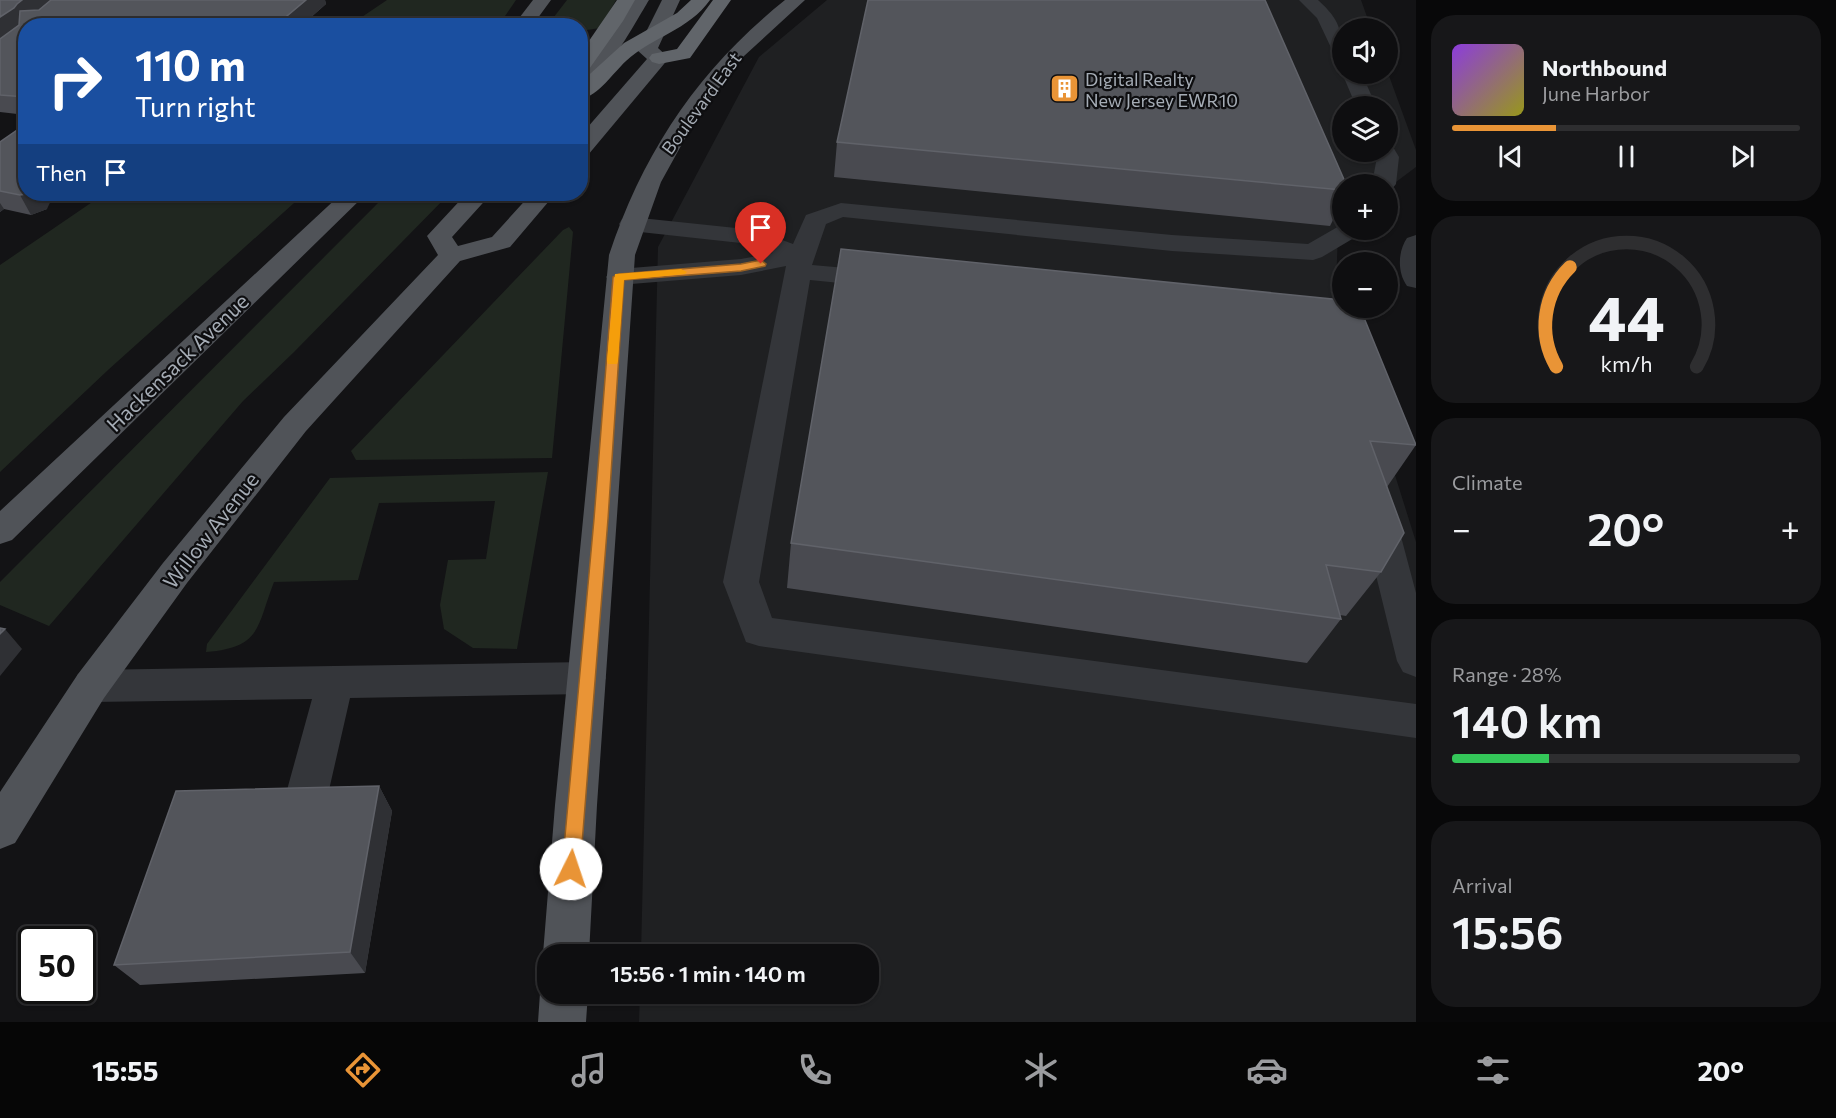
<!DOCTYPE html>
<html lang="en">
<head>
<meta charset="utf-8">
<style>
  body { margin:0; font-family:Commissioner,sans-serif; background:#171719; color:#f1f3f6; height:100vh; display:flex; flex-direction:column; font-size:22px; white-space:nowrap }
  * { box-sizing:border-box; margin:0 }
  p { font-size:20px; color:#9b9c9f }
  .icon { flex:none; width:33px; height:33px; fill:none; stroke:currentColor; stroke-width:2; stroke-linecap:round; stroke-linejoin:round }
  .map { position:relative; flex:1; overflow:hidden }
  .details { display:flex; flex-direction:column; gap:15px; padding:15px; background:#080809; width:420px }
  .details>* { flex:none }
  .top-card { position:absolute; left:18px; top:18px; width:570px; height:183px; border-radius:24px; box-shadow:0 2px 4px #0004,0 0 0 2px #2e2e30; background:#1a4fa0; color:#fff; overflow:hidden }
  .tools { position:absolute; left:1332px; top:18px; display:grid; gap:12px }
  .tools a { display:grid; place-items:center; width:66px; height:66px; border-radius:50%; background:#0e0e10; box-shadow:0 2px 4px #0004,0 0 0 2px #2e2e30; font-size:30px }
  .speed { position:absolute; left:18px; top:926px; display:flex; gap:12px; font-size:30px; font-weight:700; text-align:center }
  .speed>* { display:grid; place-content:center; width:78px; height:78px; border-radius:50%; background:#0e0e10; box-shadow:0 2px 4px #0004,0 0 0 2px #2e2e30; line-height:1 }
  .speed .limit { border:3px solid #111; border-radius:9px; background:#fff; color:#111 }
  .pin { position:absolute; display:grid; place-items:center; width:51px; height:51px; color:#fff; margin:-62px -26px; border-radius:50% 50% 50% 0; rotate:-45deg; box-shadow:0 0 6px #0007 }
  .pin .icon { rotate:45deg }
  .me { position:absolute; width:66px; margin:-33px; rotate:4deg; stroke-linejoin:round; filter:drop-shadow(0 0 4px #0008) }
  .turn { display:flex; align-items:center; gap:21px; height:126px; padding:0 18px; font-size:27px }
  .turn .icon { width:78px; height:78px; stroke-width:2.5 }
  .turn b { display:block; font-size:42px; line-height:51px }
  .then { display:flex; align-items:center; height:57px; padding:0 18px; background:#0003; gap:12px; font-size:22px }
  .big { font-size:45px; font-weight:600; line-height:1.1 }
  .details .widget { flex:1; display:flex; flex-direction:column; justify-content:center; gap:9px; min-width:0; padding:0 21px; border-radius:24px; background:#171719 }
  .details .dial { align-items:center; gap:0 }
  .dial svg { height:156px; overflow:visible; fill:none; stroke:#2e2e30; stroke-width:7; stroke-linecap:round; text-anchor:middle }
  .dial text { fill:#f1f3f6; stroke:none }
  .song { display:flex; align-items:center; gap:18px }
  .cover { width:72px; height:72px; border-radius:9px; background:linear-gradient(135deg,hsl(270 70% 55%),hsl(60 70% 35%)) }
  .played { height:6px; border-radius:3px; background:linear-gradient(90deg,#e99436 30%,#2e2e30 30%) }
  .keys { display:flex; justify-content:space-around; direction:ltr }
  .heat { display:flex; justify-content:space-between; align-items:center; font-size:33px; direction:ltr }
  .charge { height:9px; border-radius:4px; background:linear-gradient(90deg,#34c759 28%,#2e2e30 0) }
  .trip { position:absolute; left:537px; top:944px; width:342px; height:60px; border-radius:24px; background:#0e0e10; box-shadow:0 2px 4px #0004,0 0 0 2px #2e2e30; font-weight:600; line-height:60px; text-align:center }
  .dock { display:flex; height:96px; justify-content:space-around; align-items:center; background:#060606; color:#9b9c9f }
  .dock .icon { width:42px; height:42px }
  .dock .active { color:#e99436 }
  .dock b { font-size:27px; color:#f1f3f6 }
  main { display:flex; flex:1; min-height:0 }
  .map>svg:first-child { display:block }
</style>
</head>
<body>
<main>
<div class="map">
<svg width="1416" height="1022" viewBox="0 0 1416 1022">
  <rect width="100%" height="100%" fill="#131315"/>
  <path fill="#1f2022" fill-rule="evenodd" d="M 827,0 L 1361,0 L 1371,28 L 1342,28 L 1342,74 L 1388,73 L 1416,150 L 1416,167 L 1388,188 L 1388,184 L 1342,184 L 1342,228 L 1338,232 L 1336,287 L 1416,542 L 1416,1022 L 639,1022 L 640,993 L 868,993 L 868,954 L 641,954 L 658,247 L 759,57 ZM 1342,106 L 1388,106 L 1388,152 L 1342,152 Z"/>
  <path fill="#202720" d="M 387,0 L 516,0 L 499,25 L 350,25 Z
    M 567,0 L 616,0 L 600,28 L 587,30 L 587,40 L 581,50 L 580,26 L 547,26 Z
    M 104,194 L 304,194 L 108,370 L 0,472 L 0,265 Z
    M 387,194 L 449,194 L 294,352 L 243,401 L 49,626 L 0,605 L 0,582 Z
    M 569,227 L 573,232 L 552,458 L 356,460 L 351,451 L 563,230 Z
    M 548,472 L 517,649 L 473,648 L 444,629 L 440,605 L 448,560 L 486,559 L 495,501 L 379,503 L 358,580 L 274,582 C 256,628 262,647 206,652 L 207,644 L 330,478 Z"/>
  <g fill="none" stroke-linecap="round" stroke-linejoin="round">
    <path fill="#34363a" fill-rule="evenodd" d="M 1299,0 L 1318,0 C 1340,20 1342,30 1342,58 L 1335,56 L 1317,18 Z
      M 1342,73 L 1362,74 L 1376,106 L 1356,106 Z
      M 1388,146 L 1393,147 L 1399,157 L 1396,184 L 1392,189 L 1388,190 L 1388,184 L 1372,184 L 1377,157 L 1374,152 L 1388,152 Z
      M 841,203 L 1172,235 L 1308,244 L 1341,225 L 1342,230 L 1362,230 L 1359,235 L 1322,257 L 1313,260 L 1172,251 L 843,217 L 826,224 L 812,265 L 880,271 L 889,273 L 893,279 L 889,285 L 880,287 L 810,280 L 759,582 L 772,618 L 1416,704 L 1416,738 L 759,646 L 746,642 L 723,582 L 786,266 L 741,275 L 619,285 L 610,283 L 606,277 L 610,271 L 619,269 L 741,259 L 773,253 L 750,244 L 631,231 L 622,229 L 619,224 L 622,219 L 631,217 L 755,230 L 793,244 L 806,215 Z
      M 1416,235 L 1416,288 L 1407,286 C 1397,272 1398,251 1407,238 Z
      M 1378,502 L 1390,505 L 1395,514 L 1416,593 L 1416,677 L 1403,672 L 1397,661 L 1361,514 L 1366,505 Z
      M 587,662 L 600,667 L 606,678 L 600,689 L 587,694 L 350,698 L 329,790 L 323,804 L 308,809 L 293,804 L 287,790 L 312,699 L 91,702 L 78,698 L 72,686 L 78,674 L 91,670 Z"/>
    <path fill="#505358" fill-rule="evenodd" d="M 533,0 L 551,0 L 532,26 L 513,26 Z
      M 631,0 L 649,0 C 636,21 603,84 580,89 L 580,70 L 596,54 Z
      M 662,0 L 680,0 L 658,48 L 669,58 L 588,155 L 580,157 L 580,136 L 647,59 L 637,50 Z
      M 785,0 L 805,0 L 744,56 L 698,115 L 661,182 L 635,255 L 597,805 L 589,954 L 548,954 L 548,965 L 543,954 L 555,805 L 609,255 C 644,150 699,69 785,0 Z
      M 341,194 L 366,194 L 12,540 L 0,544 L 0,511 Z
      M 466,194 L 491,194 L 452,237 L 458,246 L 492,237 L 531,194 L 555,194 L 510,247 L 460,261 L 306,431 L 187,583 L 104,698 L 15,843 L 0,849 L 0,792 L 78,674 L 163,563 L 284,417 L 438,255 L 427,236 Z
      M 547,976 L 548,993 L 588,993 L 586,1022 L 538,1022 L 540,993 Z"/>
    <path fill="#61656a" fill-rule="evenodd" d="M 617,0 L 635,0 L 623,21 L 587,72 L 580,74 L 580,54 Z
      M 691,0 L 710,0 C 689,30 652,37 626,61 C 613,73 599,95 580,100 L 580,83 L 624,43 L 677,13 Z
      M 713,0 L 731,0 L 690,58 L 659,64 L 652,62 L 649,58 L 652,54 L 677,49 Z"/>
  </g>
  <path fill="#494a50" d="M 0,0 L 51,0 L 38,10 L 51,0 L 325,0 L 326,4 L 301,26 L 26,26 L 26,115 L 0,112 Z
    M 0,142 L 47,209 L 31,215 L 4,209 L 0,212 Z
    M 837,142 L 1342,184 L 1342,202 L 1330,226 L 834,177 Z
    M 841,249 L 1416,445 L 1387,487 L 1381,572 L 1346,616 L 1340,615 L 1341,619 L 1307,663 L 787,588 L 791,543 Z
    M 379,786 L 392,811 L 365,973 L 140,985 L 114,965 Z"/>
  <path fill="#2f3034" d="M 22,0 L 51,0 L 0,39 L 0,17 Z
    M 306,0 L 325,0 L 326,4 L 301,26 L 275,26 Z
    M 26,194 L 54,194 L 47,209 L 31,215 L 20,195 Z
    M 0,203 L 4,209 L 0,212 Z
    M 5,629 L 22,649 L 0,676 L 0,634 Z
    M 379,786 L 392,811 L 365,973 L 350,952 Z"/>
  <path fill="#53555b" stroke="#606269" stroke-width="1.5" d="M 0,0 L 22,0 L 17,4 L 14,8 L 0,17 Z
    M 51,0 L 306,0 L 275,26 L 26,26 L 26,97 L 0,95 L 0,39 L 19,25 L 20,11 L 39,10 Z
    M 868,0 L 1265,0 L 1346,184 L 1342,184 L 1342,190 L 837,142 Z
    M 26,124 L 26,194 L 20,195 L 0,191 L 0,142 Z
    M 841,249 L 1342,300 L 1342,308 L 1360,308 L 1416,445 L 1370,441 L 1404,533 L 1381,572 L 1326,565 L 1341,619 L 791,543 Z
    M 0,628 L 5,629 L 0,634 Z
    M 379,786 L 350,952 L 114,965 L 176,791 Z"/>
  <path fill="#e99436" stroke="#976023" stroke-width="1.5" d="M 761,260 L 766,264 L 765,266 L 741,271 L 624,280 L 608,519 L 580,869 L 578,875 L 571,878 L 565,875 L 562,869 L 594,519 L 613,277 L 619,274 L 741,264 Z"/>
  <path fill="#f59e0b" d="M 681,269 L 687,272 L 685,274 L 624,280 L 618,361 L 617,364 L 608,364 L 607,361 L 615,274 Z"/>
  <defs>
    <symbol id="building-square" viewBox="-11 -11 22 22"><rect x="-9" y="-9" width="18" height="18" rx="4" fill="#e99436" stroke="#0e0e10"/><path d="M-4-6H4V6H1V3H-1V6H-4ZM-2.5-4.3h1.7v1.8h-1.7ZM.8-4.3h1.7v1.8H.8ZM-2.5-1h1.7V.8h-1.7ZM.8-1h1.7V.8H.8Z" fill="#fff"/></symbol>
  </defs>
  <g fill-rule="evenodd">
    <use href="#building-square" x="1048" y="72" width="33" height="33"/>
  </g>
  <g text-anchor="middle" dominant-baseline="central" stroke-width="4.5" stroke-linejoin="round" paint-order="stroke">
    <g font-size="18" fill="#a5acb5" stroke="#0e0e10" text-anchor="start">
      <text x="1085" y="79">Digital Realty<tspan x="1085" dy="21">New Jersey EWR10</tspan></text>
    </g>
    <g font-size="18" fill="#a5acb5" stroke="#0e0e10">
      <text transform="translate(701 103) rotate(-54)">Boulevard East</text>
    </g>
    <g font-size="21" fill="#a5acb5" stroke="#0e0e10">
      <text transform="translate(177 362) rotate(-44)">Hackensack Avenue</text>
      <text transform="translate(210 530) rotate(-52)">Willow Avenue</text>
    </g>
  </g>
</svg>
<div class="tools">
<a><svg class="icon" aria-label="sound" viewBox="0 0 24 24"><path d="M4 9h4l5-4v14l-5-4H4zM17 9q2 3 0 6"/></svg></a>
<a><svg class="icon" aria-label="layers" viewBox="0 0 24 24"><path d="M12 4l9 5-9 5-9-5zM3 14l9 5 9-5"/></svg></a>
<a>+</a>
<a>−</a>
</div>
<div class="speed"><div class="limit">50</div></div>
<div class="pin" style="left:761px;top:264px;background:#d93025"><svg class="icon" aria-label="arrive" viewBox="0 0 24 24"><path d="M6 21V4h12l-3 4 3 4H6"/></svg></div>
<svg class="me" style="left:571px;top:869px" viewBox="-20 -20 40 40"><circle r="19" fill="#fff"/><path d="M0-13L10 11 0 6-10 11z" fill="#e99436"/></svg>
<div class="trip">15:56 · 1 min · 140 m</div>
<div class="top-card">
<div class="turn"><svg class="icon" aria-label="right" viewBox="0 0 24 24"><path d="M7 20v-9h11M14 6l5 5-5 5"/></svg><div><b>110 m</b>Turn right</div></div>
<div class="then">Then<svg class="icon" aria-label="arrive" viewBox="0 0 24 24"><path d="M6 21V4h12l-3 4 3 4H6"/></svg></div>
</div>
</div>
<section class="details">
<div class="widget">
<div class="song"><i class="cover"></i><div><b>Northbound</b><p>June Harbor</p></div></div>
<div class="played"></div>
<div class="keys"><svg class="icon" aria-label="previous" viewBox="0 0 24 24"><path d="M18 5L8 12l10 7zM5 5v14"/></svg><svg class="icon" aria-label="pause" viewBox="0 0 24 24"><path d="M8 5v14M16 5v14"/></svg><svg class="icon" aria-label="next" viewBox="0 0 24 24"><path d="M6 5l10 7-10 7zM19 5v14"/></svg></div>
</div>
<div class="widget dial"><svg viewBox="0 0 100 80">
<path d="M14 69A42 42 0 1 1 86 69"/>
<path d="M14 69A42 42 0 0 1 21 18" stroke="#e99436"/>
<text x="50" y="56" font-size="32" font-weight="700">44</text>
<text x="50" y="72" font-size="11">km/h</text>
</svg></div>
<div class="widget"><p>Climate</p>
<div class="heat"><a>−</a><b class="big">20°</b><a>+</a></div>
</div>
<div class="widget"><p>Range · 28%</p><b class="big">140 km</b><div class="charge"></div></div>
<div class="widget"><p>Arrival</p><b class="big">15:56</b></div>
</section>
</main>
<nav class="dock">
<b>15:55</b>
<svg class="icon active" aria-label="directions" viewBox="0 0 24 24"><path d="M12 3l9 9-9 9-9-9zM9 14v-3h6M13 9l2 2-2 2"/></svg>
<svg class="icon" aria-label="music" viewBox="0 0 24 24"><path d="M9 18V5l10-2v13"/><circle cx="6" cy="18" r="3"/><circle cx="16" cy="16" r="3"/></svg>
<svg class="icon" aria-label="phone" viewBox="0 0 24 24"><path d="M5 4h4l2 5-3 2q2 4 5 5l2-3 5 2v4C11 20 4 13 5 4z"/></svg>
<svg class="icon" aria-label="climate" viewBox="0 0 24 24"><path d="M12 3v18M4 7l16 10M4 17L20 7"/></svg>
<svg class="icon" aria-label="car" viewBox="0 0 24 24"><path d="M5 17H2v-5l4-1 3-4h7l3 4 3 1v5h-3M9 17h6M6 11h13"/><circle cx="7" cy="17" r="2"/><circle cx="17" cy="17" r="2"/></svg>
<svg class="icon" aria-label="filters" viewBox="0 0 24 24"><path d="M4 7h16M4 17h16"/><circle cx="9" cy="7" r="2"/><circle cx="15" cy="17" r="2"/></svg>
<b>20°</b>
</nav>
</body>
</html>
